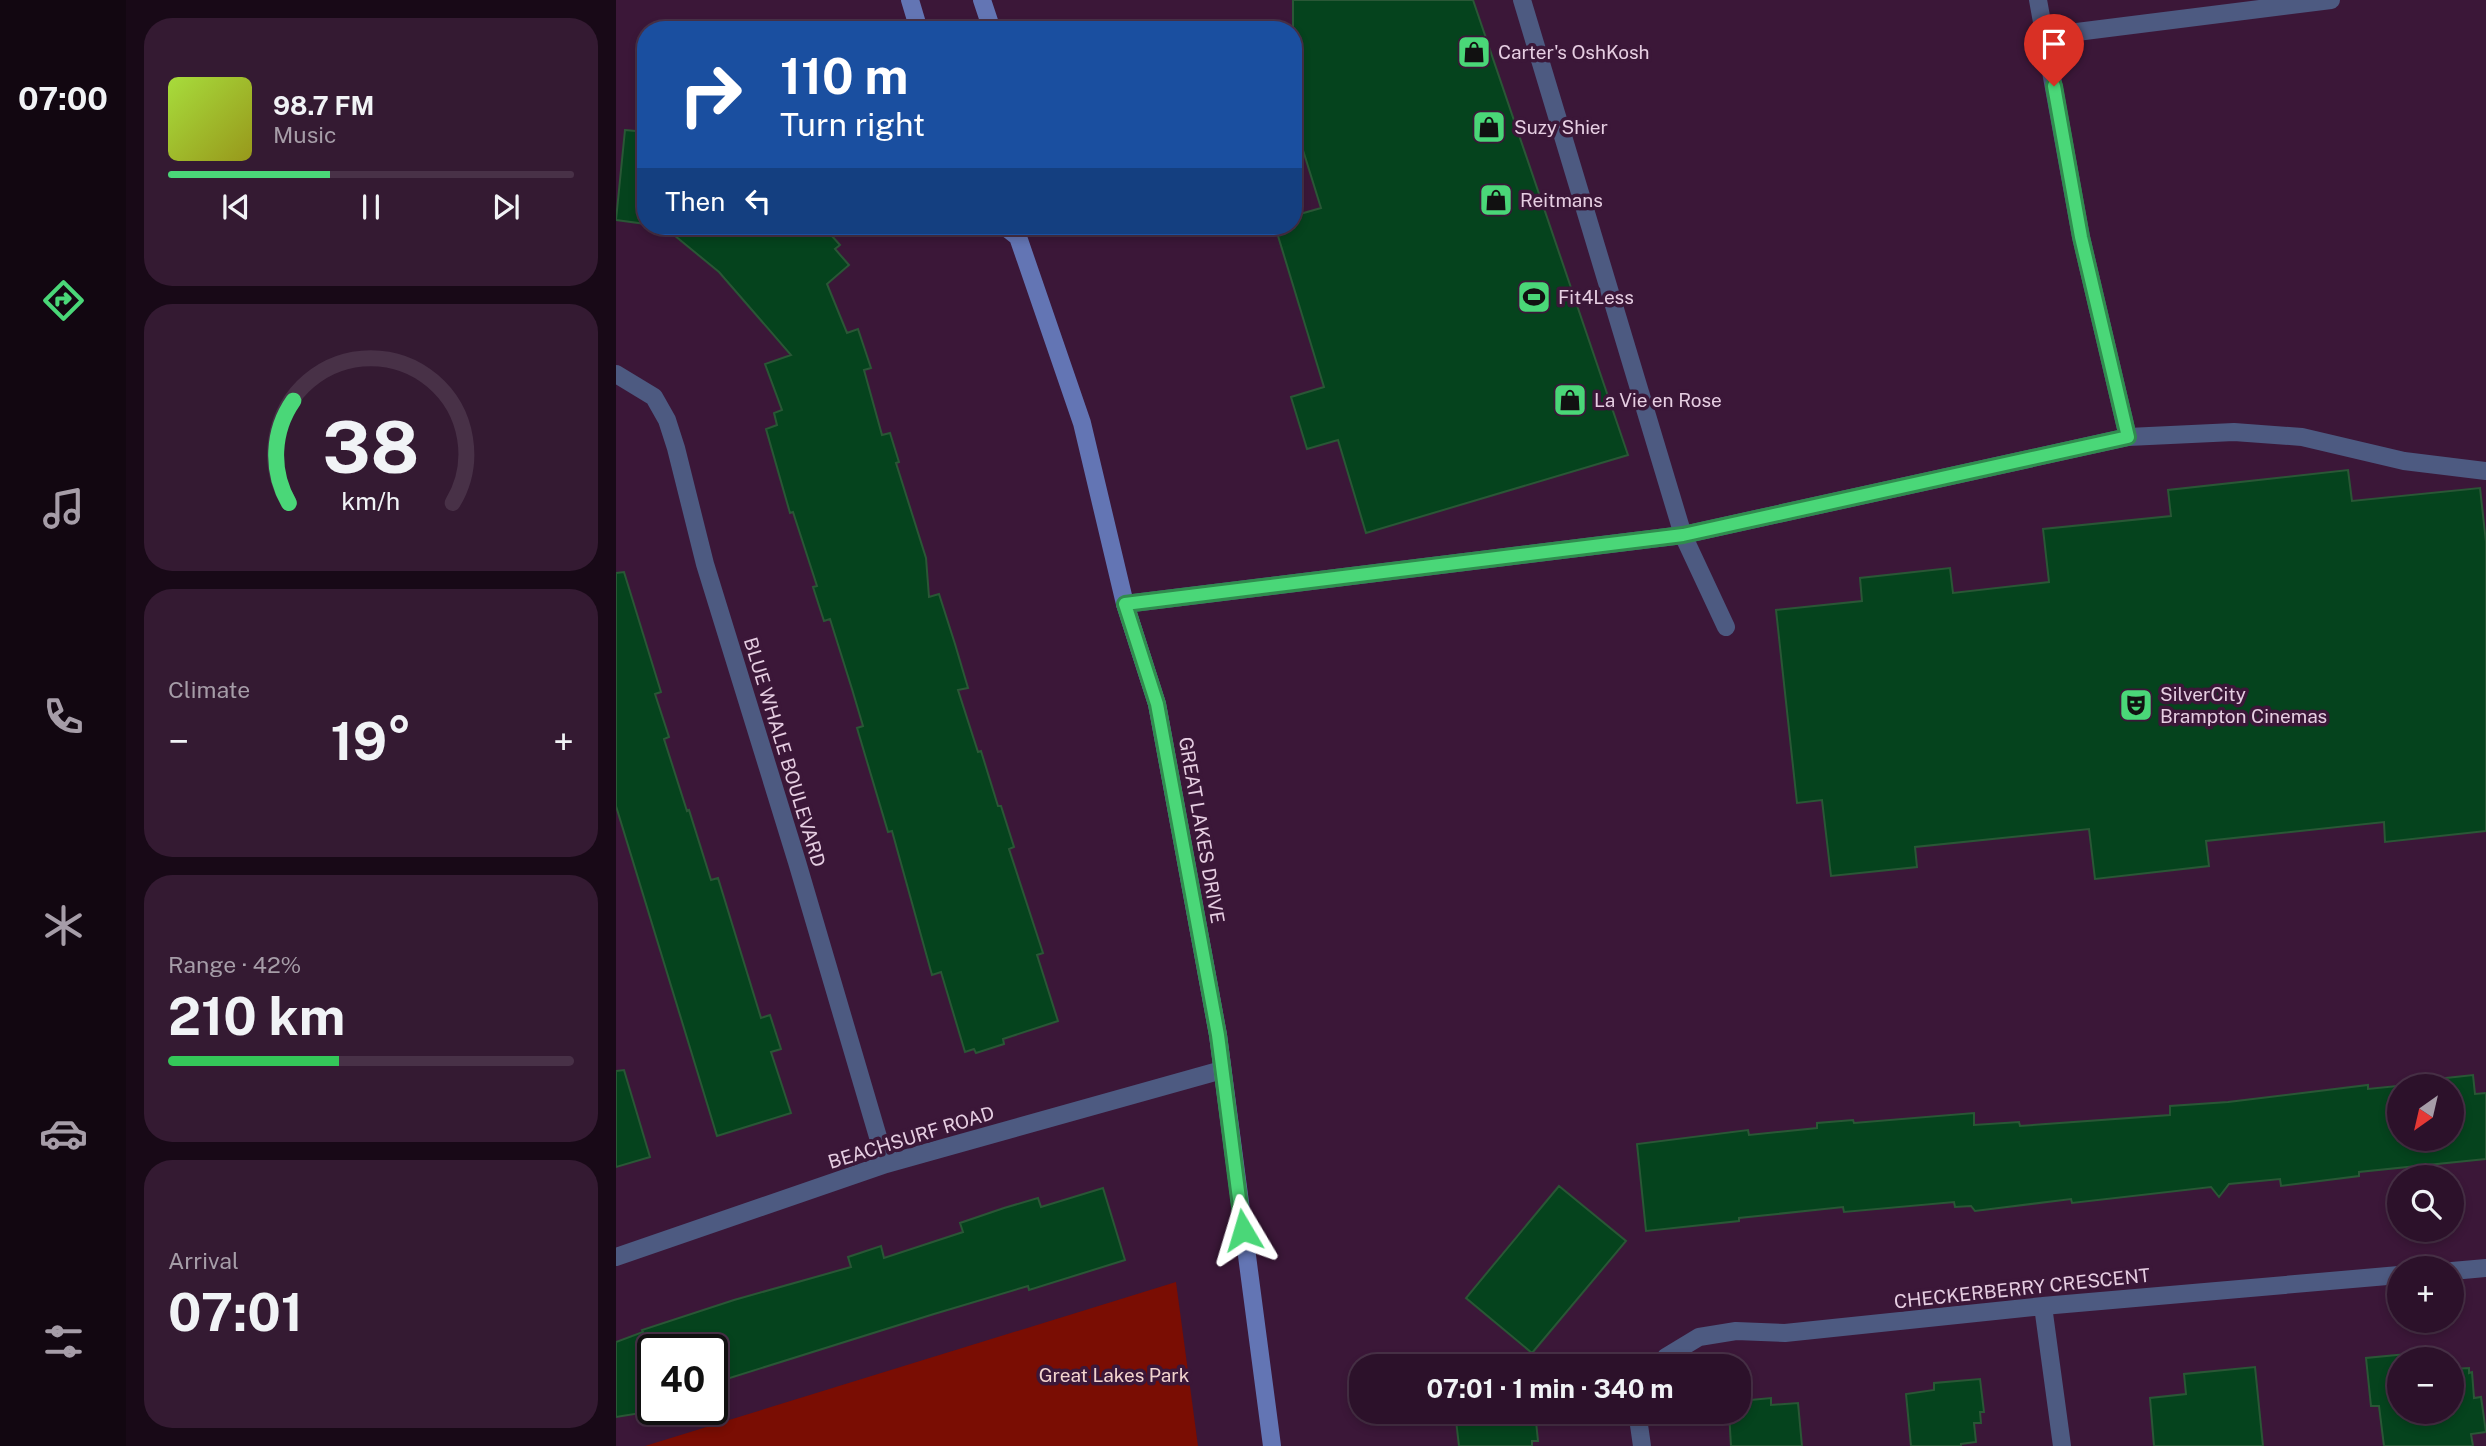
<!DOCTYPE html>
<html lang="en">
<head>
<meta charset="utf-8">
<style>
  body { margin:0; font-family:"Public Sans",sans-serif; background:#341a32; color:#f1f3f6; height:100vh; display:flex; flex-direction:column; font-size:26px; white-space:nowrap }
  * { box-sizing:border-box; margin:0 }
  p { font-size:23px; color:#a69da8 }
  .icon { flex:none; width:38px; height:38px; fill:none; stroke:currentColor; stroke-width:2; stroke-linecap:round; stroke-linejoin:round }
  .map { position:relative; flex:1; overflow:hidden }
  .panel { display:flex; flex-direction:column; gap:18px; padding:18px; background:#180917; width:490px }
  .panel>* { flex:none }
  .hud { position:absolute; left:21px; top:21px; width:665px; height:214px; border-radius:28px; box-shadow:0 4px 10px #0003,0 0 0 2px #483147; background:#1a4fa0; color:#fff; overflow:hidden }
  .needle { width:46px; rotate:214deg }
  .buttons { position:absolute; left:1771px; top:1074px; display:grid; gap:14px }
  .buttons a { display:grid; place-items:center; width:77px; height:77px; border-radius:50%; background:#2c112a; box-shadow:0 4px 10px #0003,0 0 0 2px #483147; font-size:35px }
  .speed { position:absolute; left:21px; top:1334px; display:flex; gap:14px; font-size:35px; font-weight:700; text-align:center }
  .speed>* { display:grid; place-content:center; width:91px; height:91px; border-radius:50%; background:#2c112a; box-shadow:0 4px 10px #0003,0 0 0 2px #483147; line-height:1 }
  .speed .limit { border:4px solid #111; border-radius:10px; background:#fff; color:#111 }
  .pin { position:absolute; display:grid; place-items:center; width:60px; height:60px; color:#fff; margin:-72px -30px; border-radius:50% 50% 50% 0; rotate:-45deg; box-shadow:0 0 7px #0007 }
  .pin .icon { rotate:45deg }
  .me { position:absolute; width:77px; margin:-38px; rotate:353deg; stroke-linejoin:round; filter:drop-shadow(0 0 5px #0008) }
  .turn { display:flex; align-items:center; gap:24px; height:147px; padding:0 28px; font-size:32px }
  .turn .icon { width:91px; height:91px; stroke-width:2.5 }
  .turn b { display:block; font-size:49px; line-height:60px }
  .then { display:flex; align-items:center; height:66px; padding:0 28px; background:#0003; gap:14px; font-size:26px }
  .big { font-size:52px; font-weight:700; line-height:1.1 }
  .panel .card { flex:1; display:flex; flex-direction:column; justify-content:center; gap:10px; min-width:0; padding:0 24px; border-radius:28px; background:#341a32 }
  .panel .dial { align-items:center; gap:0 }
  .dial svg { height:182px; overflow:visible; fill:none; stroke:#483147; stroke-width:7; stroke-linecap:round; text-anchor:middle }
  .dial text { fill:#f1f3f6; stroke:none }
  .song { display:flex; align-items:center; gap:21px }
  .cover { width:84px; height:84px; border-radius:10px; background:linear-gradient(135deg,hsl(80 70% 55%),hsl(60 70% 35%)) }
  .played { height:7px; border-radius:4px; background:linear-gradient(90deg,#4ad778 40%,#483147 40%) }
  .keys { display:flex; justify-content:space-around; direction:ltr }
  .heat { display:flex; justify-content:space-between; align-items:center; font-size:38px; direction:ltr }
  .charge { height:10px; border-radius:5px; background:linear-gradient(90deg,#34c759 42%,#483147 0) }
  .trip { position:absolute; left:733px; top:1354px; width:402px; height:70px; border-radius:28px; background:#2c112a; box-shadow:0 4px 10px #0003,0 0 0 2px #483147; font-weight:700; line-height:70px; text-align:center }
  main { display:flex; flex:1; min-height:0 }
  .dock { display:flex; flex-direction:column; width:126px; justify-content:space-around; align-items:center; background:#120711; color:#a69da8 }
  .dock .icon { width:49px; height:49px }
  .dock .active { color:#4ad778 }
  .dock b { font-size:32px; color:#f1f3f6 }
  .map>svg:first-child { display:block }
</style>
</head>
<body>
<main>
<nav class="dock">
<b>07:00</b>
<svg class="icon active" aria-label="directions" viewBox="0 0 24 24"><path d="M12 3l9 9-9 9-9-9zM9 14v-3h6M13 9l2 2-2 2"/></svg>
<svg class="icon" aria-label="music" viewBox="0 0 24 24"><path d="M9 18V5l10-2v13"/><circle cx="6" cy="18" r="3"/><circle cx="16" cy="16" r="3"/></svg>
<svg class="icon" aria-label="phone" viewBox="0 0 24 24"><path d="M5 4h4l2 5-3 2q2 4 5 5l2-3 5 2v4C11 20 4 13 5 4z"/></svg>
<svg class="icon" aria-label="climate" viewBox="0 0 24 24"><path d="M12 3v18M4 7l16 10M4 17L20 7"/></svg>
<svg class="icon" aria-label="car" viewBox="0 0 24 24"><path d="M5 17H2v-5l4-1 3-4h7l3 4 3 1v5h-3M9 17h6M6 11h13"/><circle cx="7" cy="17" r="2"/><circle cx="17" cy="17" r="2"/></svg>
<svg class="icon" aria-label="filters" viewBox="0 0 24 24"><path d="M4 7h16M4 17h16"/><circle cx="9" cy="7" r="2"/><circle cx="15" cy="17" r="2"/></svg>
</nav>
<section class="panel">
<div class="card">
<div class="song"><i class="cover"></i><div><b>98.7 FM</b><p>Music</p></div></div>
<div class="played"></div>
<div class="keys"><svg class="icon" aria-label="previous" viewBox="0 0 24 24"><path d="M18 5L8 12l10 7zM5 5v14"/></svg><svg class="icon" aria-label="pause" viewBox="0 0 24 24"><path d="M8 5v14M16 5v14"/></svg><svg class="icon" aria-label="next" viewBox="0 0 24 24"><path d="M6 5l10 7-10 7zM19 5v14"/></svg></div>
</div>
<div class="card dial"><svg viewBox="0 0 100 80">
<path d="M14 69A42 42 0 1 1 86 69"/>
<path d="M14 69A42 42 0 0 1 16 24" stroke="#4ad778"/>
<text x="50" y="56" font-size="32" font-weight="700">38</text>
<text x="50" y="72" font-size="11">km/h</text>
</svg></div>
<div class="card"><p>Climate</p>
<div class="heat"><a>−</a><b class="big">19°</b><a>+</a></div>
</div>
<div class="card"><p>Range · 42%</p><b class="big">210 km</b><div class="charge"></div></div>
<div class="card"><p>Arrival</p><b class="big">07:01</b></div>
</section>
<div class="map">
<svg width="1870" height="1446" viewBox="0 0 1870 1446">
  <rect width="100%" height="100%" fill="#3b1738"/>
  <path fill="#7a0d03" d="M 560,1282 L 582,1446 L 29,1446 Z"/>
  <path fill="#05431d" stroke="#2a5736" stroke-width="2" fill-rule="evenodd" d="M 677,0 L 857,0 L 1012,455 L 750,533 L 722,440 L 691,449 L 675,397 L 708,387 L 659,226 L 677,226 L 677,216 L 705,208 L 677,118 Z
    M 9,130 L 30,132 L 30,224 L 0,220 Z
    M 47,226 L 207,226 L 224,245 L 219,249 L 233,265 L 211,284 L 231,333 L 242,329 L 255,368 L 248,370 L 266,435 L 274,433 L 283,462 L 280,463 L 310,558 L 313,597 L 323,594 L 339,644 L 352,688 L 342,690 L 362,752 L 365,751 L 382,806 L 385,806 L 398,847 L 393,849 L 427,953 L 421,955 L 442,1021 L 387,1039 L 388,1044 L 360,1053 L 358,1049 L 349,1052 L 325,972 L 316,975 L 276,831 L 272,832 L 241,728 L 247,726 L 236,689 L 214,619 L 208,621 L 197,587 L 201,586 L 177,512 L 174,513 L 150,429 L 161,425 L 158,413 L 166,410 L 149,364 L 175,355 L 103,272 Z
    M 1732,470 L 1736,501 L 1864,488 L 1870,542 L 1870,831 L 1769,842 L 1768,822 L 1590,841 L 1593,866 L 1479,879 L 1473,829 L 1299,847 L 1301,867 L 1215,876 L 1206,800 L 1181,803 L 1160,610 L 1246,601 L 1244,578 L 1334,568 L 1337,593 L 1433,582 L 1427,529 L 1555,516 L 1552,490 Z
    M 8,572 L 45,692 L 39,694 L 53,737 L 48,739 L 71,811 L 73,810 L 95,880 L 102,878 L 145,1018 L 154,1015 L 165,1049 L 155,1052 L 175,1113 L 101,1136 L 0,806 L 0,573 Z
    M 8,1070 L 34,1157 L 0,1167 L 0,1071 Z
    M 1857,1075 L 1859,1094 L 1870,1093 L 1870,1159 L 1743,1172 L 1743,1176 L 1665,1186 L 1664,1179 L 1613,1184 L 1603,1197 L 1595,1187 L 1456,1203 L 1455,1199 L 1359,1211 L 1355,1206 L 1339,1207 L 1338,1202 L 1228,1212 L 1227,1207 L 1123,1218 L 1123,1221 L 1030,1231 L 1021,1144 L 1132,1130 L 1133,1135 L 1201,1128 L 1201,1123 L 1237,1120 L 1238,1123 L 1358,1113 L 1358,1125 L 1403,1122 L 1404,1126 L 1554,1115 L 1554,1106 L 1612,1102 L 1752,1085 L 1752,1089 L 1821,1082 L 1821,1079 ZM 1783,1087 L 1836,1087 L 1836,1139 L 1783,1139 Z
    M 943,1186 L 1010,1241 L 916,1353 L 850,1298 Z
    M 487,1188 L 509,1260 L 413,1290 L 412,1286 L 318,1314 L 101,1382 L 96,1368 L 96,1349 L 37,1349 L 37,1411 L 0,1417 L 0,1342 L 27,1332 L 26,1330 L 118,1300 L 235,1267 L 232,1257 L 265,1246 L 268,1258 L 347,1232 L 344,1223 L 388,1208 L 422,1198 L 425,1207 Z
    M 1822,1351 L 1823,1360 L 1783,1360 L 1783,1412 L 1836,1412 L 1836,1369 L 1853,1368 L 1853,1373 L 1856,1372 L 1858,1398 L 1865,1397 L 1870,1432 L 1855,1434 L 1857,1446 L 1768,1446 L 1763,1406 L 1755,1406 L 1750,1358 Z
    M 1639,1367 L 1647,1446 L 1538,1446 L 1534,1398 L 1570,1394 L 1568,1374 Z
    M 1364,1379 L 1368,1412 L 1364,1412 L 1365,1423 L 1358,1423 L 1360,1442 L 1345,1444 L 1345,1446 L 1295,1446 L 1290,1394 L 1318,1390 L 1318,1383 Z
    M 1155,1398 L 1155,1405 L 1182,1403 L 1186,1446 L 1115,1446 L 1113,1412 L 1124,1412 L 1124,1401 Z
    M 839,1412 L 919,1412 L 922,1441 L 916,1441 L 916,1446 L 843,1446 Z"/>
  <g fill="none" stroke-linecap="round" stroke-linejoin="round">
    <path stroke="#4d5a81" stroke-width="18" d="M 906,0 L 1067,535 L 1110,627
      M 1422,0 L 1465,237 L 1512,437 L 1618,432 L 1686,437 L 1788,461 L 1870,471
      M 1429,36 L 1715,0
      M 509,604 L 1067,535 L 1512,437"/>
    <path stroke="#4d5a81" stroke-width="18" d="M 0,374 L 38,397 L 51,420 L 60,448 L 89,564 L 181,862 L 270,1164
      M 0,1257 L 270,1164 L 606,1070
      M 1836,1271 L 1870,1268
      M 1427,1306 L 1446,1446
      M 1044,1367 L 1050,1357 L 1083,1337 L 1120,1331 L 1169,1333 L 1427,1306 L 1783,1275
      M 1026,1412 L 1023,1425 L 1026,1446"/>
    <path stroke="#6375b4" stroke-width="18" d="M 294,0 L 303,30
      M 366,0 L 376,30
      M 388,226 L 402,237 L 466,423 L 509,604 L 541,704 L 602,1035 L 656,1446"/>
  </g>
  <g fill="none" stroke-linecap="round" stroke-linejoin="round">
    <defs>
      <path id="route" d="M 627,1230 L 602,1035 L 541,704 L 509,604 L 1067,535 L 1512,437 L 1465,237 L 1438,86"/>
    </defs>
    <use href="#route" stroke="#308c4e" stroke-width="18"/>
    <use href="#route" stroke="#4ad778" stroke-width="12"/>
  </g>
  <defs>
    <symbol id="shop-square" viewBox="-11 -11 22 22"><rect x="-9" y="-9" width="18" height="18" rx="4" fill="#4ad778" stroke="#3b1738"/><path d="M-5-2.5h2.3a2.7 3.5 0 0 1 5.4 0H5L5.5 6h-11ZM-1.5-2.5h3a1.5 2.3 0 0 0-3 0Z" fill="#111"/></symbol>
    <symbol id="stadium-square" viewBox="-11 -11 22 22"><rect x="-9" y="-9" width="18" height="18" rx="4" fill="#4ad778" stroke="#3b1738"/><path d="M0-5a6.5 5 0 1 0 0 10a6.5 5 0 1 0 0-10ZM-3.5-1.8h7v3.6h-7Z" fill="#111"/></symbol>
    <symbol id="theatre-square" viewBox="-11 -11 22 22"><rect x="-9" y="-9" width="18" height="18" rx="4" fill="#4ad778" stroke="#3b1738"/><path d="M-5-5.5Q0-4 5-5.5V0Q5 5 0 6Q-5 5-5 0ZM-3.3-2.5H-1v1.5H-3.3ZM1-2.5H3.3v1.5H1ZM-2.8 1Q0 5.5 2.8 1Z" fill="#111"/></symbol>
  </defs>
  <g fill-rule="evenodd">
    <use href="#shop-square" x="839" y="33" width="38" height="38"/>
    <use href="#shop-square" x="854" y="108" width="38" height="38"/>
    <use href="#shop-square" x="861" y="181" width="38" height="38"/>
    <use href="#stadium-square" x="899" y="278" width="38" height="38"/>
    <use href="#shop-square" x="935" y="381" width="38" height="38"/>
    <use href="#theatre-square" x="1501" y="686" width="38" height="38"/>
  </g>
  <g text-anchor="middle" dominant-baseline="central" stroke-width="7" stroke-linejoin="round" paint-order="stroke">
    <g font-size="19" fill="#e6cee2" stroke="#3b1738" text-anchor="start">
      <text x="882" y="52">Carter's OshKosh</text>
      <text x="898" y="127">Suzy Shier</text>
      <text x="904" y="200">Reitmans</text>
      <text x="942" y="297">Fit4Less</text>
      <text x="978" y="400">La Vie en Rose</text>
      <text x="1544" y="694">SilverCity<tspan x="1544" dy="22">Brampton Cinemas</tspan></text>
    </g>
    <g font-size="19" fill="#e6cee2" stroke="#3b1738">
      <text transform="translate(169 752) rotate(73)">BLUE WHALE BOULEVARD</text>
      <text transform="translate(586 830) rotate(80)">GREAT LAKES DRIVE</text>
      <text transform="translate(295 1137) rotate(-17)">BEACHSURF ROAD</text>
      <text transform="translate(1406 1288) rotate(-6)">CHECKERBERRY CRESCENT</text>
    </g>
    <g font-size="19" fill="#f2d4ce" stroke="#3b1738">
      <text x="498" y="1375">Great Lakes Park</text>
    </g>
  </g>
</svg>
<div class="buttons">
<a><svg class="needle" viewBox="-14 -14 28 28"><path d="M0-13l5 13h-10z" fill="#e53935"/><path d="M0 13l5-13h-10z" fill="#a69da8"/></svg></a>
<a><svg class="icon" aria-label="search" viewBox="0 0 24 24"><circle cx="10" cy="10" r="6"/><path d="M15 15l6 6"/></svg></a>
<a>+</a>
<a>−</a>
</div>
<div class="speed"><div class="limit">40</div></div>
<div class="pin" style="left:1438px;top:86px;background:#d93025"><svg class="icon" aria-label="arrive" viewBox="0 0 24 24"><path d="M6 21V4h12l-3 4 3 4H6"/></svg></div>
<svg class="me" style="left:627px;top:1230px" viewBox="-20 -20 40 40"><path d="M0-17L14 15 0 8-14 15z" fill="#4ad778" stroke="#fff" stroke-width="4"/></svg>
<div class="trip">07:01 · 1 min · 340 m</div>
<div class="hud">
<div class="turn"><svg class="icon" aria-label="right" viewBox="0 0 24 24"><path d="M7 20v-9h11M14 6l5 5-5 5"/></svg><div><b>110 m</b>Turn right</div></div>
<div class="then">Then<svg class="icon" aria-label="left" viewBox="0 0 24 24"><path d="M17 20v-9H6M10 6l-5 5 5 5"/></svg></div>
</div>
</div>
</main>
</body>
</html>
